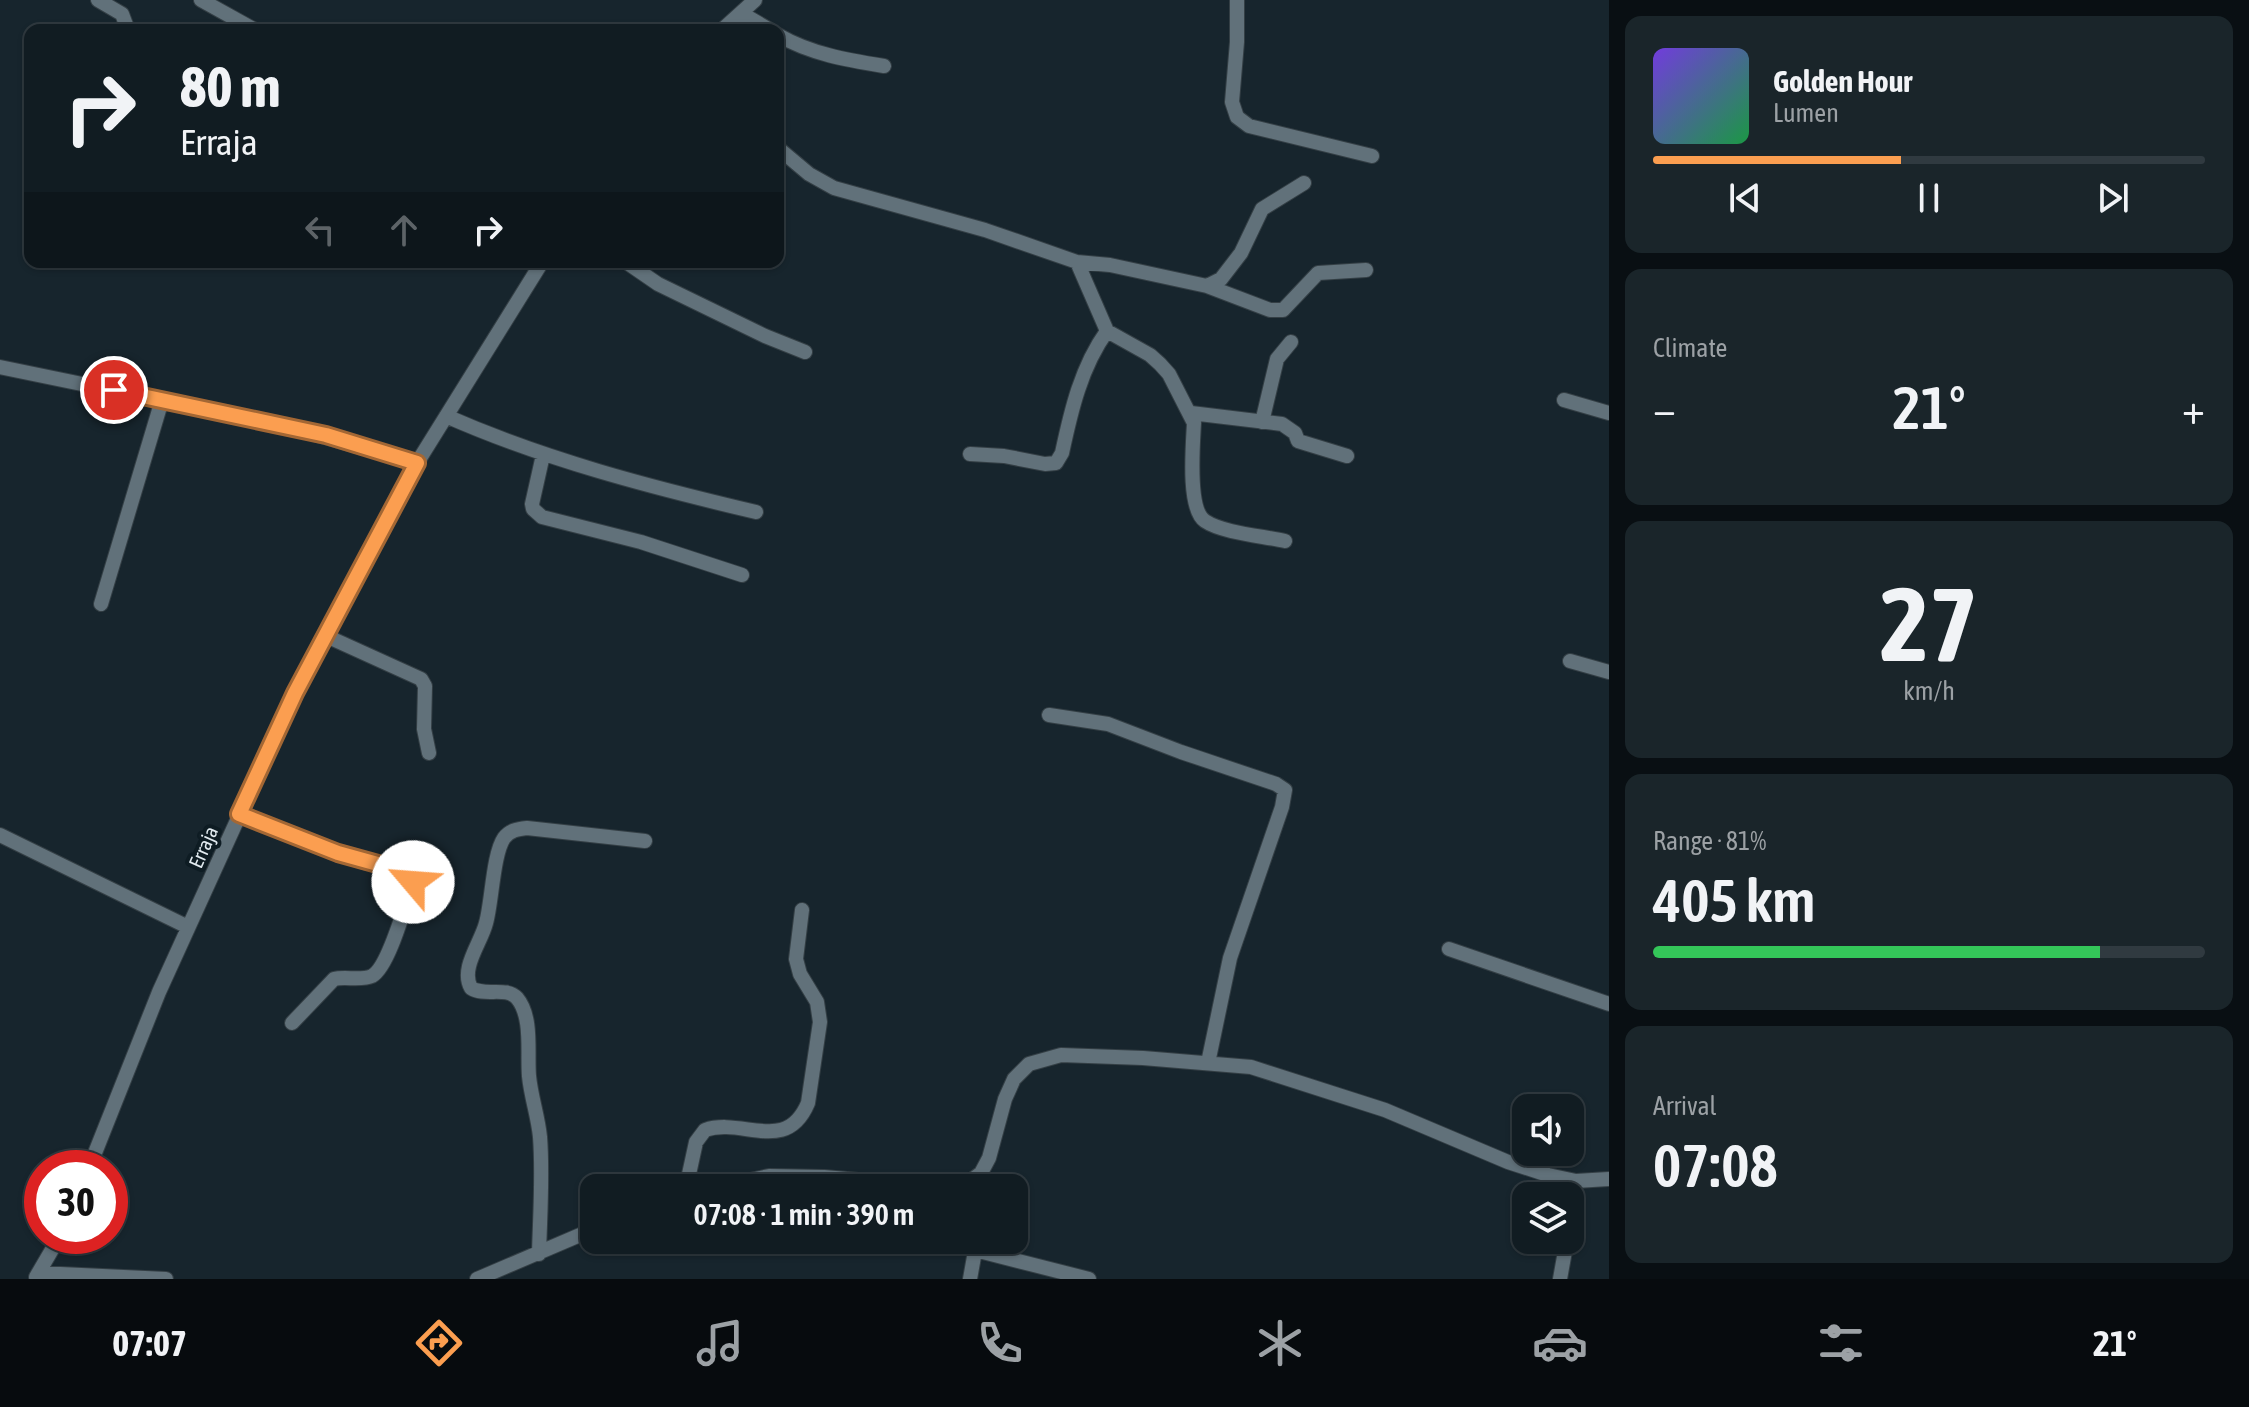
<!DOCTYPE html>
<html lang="en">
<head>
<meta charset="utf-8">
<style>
  body { margin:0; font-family:"Asap Condensed",sans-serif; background:#1a252a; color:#f1f3f6; height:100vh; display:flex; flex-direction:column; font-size:30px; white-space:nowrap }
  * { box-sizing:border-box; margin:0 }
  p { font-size:26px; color:#9ca1a5 }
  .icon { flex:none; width:44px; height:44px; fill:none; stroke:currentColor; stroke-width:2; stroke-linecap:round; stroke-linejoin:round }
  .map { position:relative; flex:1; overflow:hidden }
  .sheet { display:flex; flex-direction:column; gap:16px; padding:16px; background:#090f13; width:640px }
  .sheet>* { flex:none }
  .hud { position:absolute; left:24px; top:24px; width:760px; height:244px; border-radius:16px; box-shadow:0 2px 6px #0004,0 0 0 2px #303a40; background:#111c22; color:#f1f3f6; overflow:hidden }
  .fabs { position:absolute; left:1512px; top:1094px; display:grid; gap:16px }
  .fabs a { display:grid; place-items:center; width:72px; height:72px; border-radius:16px; background:#111c22; box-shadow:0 2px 6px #0004,0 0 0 2px #303a40; font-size:40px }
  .speed { position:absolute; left:24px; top:1150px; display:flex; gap:16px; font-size:40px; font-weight:700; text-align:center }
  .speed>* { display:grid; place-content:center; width:104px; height:104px; border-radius:50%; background:#111c22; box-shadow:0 2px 6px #0004,0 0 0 2px #303a40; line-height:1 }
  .speed .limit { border:12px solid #d22; background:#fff; color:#111 }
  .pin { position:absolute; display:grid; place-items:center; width:68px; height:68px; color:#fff; margin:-34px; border:4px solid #fff; border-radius:50%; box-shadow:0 2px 8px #0007 }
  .me { position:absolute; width:88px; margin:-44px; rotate:297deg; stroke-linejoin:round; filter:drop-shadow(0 0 6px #0008) }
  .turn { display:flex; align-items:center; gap:28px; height:168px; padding:0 24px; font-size:36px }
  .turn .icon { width:104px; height:104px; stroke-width:2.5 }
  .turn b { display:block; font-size:56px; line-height:68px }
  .lanes { display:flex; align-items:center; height:76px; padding:0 24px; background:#0003; justify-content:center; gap:40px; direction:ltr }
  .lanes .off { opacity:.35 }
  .big { font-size:60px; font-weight:600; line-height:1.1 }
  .sheet .widget { flex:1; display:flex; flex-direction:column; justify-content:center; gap:12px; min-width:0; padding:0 28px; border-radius:16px; background:#1a252a }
  .sheet .dial { align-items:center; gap:0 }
  .dial b { font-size:104px; line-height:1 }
  .song { display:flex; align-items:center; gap:24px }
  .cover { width:96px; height:96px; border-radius:12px; background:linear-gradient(135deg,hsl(260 70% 55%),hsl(140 70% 35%)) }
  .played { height:8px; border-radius:4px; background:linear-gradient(90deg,#fb9e50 45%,#303a40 45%) }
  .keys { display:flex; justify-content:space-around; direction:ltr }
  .heat { display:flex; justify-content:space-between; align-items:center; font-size:44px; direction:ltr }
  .charge { height:12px; border-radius:6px; background:linear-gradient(90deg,#34c759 81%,#303a40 0) }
  .trip { position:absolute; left:580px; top:1174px; width:448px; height:80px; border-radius:16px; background:#111c22; box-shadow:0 2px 6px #0004,0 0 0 2px #303a40; font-weight:600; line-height:80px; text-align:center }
  .tabs { display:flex; height:128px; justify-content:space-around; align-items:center; background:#070b0e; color:#9ca1a5 }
  .tabs .icon { width:56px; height:56px }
  .tabs .on { color:#fb9e50 }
  .tabs b { font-size:36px; color:#f1f3f6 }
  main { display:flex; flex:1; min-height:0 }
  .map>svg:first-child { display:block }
</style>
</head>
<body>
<main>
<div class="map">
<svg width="1609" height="1279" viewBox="0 0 1609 1279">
  <rect width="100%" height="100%" fill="#17252d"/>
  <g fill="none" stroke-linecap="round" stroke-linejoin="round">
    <defs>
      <path id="street" d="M 98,0 L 122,14 L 128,30
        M 201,0 L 255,30
        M 1237,0 L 1237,42 L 1232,102 L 1237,117 L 1249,126 L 1372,156
        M 741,13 L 770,30
        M 722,30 L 755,0
        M 778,35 C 811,54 847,60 884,66
        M 778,148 L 809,174 L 834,188 L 985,230 L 1077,262 L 1107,331 L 1150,355 L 1160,364 L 1169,374 L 1194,423 C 1193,444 1187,509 1205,521 C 1223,533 1263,536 1285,541
        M 626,262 L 658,284 L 765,336 L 805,352
        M 1077,262 L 1110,265 L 1207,286 L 1221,279 L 1241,253 L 1262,209 L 1304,183
        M 1207,286 L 1270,310 L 1283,310 L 1318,273 L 1366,270
        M 0,367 L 286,426 L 417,463
        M 1564,400 L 1609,413
        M 1191,413 L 1282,424 L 1295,433 L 1298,441 L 1347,456
        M 446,416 C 546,460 650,487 756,512
        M 1262,422 L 1277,359 L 1291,342
        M 970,454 L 1004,456 L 1045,464 L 1056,463 L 1062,453 C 1071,411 1081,367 1107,331
        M 543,455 L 532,504 L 533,509 L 542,517 L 641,542 L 742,575
        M 101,604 L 162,400
        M 324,635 L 421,679 L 425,686 L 424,729 L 429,753
        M 1570,661 L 1609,672
        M 1049,715 L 1108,724 L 1181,752 L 1276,784 L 1285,790 L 1282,807 L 1230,958 L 1208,1063
        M 239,814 C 280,830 321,849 364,862 C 379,866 400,867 412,877 L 413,882 C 406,902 389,967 372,976 C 361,981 345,976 334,979 L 292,1023
        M 0,835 L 188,927
        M 1449,949 L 1609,1004
        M 89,1168 L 159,992 L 295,693 L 417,463 L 542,262
        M 686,1188 L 696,1142 L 705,1130 C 743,1117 786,1155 808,1103 L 820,1022 L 817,1002 L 800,974 L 796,959 L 802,910
        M 713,1188 L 769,1176 L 824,1177 L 938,1187 L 965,1185 L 981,1173 L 989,1158 L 1005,1099 L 1014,1079 L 1029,1064 L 1061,1055 L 1143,1058 L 1251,1067 L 1385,1110 L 1508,1162 L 1548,1175 L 1576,1181 L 1609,1179
        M 1570,1223 L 1576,1181
        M 975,1250 L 1089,1279
        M 539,1254 C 540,1215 543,1175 540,1137 C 538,1116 531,1097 529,1076 C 527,1053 533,1017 517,998 C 506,986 485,997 471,988 C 460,968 481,943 486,923 C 492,902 493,854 504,838 C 510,830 518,829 527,828 L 645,841
        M 39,1273 L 166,1279
        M 36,1277 L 60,1236
        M 477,1279 L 594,1229
        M 970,1279 L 977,1240
        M 1560,1279 L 1567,1240"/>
    </defs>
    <use href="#street" stroke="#343f45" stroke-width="16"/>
    <use href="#street" stroke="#61717a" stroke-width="14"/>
  </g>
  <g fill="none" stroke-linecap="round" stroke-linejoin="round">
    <defs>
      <path id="route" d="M 114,390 L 326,435 L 417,463 L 295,693 L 239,814 L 338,853 L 403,871 L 409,874 L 413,882"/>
    </defs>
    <use href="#route" stroke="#a36734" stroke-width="20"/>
    <use href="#route" stroke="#fb9e50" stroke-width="14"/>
  </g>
  <g text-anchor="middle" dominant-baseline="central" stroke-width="8" stroke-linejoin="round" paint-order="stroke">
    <g font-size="20" fill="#e2ebf0" stroke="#0e1c23">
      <text transform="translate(203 847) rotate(-66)">Erraja</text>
    </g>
  </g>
</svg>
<div class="fabs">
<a><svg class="icon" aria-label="sound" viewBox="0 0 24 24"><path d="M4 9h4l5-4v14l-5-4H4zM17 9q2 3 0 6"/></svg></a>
<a><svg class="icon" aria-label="layers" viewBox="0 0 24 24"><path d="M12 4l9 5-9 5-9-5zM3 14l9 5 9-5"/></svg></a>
</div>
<div class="speed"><div class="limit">30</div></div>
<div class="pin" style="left:114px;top:390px;background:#d93025"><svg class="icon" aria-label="arrive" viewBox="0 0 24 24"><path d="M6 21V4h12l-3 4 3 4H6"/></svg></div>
<svg class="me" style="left:413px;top:882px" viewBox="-20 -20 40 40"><circle r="19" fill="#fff"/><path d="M0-13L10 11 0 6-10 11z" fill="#fb9e50"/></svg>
<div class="trip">07:08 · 1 min · 390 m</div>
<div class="hud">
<div class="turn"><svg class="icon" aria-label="right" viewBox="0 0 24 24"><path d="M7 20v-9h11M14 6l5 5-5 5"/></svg><div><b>80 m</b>Erraja</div></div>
<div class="lanes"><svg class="icon off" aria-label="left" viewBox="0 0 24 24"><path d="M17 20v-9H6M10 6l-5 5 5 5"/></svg><svg class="icon off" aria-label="ahead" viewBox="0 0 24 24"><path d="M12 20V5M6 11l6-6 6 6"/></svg><svg class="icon" aria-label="right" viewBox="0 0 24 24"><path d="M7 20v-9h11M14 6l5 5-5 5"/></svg></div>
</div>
</div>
<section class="sheet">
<div class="widget">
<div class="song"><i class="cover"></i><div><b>Golden Hour</b><p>Lumen</p></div></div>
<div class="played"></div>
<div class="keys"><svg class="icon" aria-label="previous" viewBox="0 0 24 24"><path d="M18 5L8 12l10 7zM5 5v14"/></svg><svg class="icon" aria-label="pause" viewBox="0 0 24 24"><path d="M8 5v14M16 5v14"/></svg><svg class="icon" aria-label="next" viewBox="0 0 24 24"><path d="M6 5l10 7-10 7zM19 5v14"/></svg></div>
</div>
<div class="widget"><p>Climate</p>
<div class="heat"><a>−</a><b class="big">21°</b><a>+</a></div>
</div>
<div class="widget dial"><b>27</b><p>km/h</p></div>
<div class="widget"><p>Range · 81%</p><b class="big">405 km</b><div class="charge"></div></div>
<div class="widget"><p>Arrival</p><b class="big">07:08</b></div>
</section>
</main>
<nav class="tabs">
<b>07:07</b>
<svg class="icon on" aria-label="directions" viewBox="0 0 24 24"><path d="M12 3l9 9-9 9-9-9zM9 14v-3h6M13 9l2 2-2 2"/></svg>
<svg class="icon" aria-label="music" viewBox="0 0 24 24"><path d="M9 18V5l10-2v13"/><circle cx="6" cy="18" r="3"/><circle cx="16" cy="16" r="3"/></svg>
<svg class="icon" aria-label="phone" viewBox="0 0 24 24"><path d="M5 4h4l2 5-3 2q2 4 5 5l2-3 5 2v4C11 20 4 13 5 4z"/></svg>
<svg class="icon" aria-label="climate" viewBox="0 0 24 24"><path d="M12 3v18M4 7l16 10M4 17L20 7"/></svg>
<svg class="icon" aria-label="car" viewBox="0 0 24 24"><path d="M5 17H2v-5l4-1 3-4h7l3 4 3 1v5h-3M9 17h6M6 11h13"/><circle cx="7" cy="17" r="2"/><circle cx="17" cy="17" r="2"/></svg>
<svg class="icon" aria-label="filters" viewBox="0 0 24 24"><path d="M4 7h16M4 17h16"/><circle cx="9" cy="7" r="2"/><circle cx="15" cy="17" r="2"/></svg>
<b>21°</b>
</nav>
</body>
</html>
